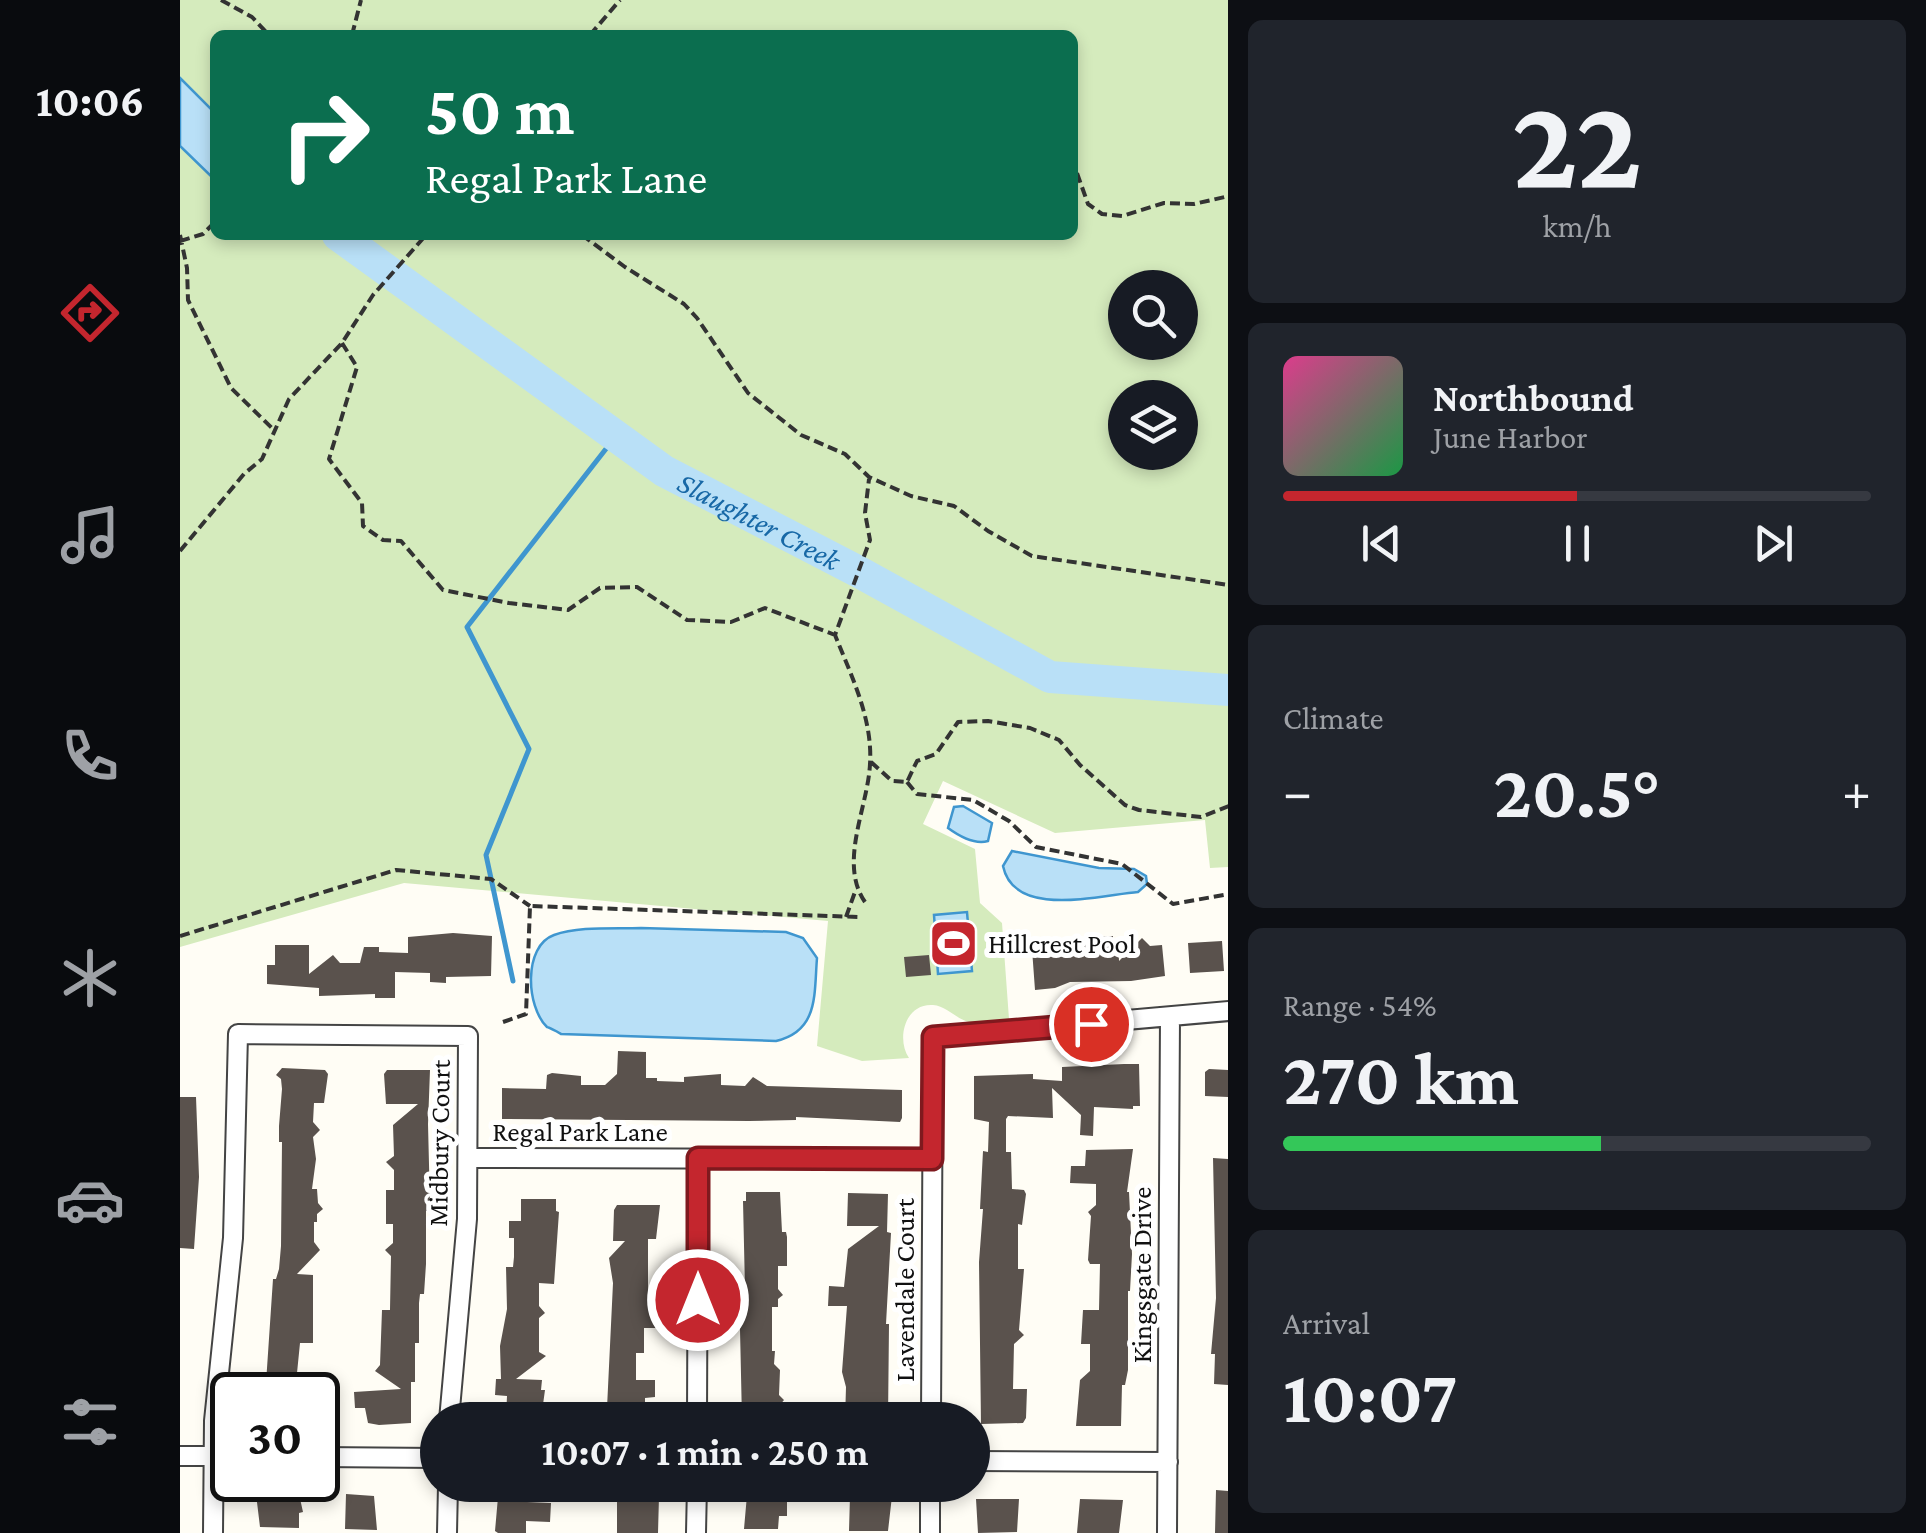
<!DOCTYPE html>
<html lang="en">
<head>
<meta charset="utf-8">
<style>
  body { margin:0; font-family:"Crimson Pro",serif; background:#20242c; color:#f1f3f6; height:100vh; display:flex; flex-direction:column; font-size:38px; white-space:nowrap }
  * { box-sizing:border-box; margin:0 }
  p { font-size:32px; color:#9ea1a6 }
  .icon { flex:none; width:55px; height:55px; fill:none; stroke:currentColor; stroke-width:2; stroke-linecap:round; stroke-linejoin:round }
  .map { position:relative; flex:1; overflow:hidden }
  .details { display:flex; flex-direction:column; gap:20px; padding:20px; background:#0d0f14; width:698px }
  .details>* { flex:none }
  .guide { position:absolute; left:30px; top:30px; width:868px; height:210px; border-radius:15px; box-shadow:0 5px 15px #0003; background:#0b6e4f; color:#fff; overflow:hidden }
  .buttons { position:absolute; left:928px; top:270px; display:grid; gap:20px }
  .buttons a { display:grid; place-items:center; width:90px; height:90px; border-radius:50%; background:#171b24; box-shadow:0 5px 15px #0003; font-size:50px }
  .speed { position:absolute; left:30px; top:1372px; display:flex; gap:20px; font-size:50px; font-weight:700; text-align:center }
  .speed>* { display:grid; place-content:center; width:130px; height:130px; border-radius:50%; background:#171b24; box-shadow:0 5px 15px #0003; line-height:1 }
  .speed .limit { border:5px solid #111; border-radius:15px; background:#fff; color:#111 }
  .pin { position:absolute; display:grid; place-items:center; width:85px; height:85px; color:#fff; margin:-42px; border:5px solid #fff; border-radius:50%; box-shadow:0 2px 10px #0007 }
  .me { position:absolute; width:110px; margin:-55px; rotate:0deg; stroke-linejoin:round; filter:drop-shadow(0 0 8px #0008) }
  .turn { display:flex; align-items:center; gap:35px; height:210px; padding:0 50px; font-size:45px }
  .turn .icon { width:130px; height:130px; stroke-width:2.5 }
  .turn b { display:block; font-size:70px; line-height:85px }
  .big { font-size:75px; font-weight:700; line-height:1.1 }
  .details .card { flex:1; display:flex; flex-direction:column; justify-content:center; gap:15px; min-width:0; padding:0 35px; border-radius:15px; background:#20242c }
  .details .dial { align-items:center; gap:0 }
  .dial b { font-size:130px; line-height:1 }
  .song { display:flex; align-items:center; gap:30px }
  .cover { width:120px; height:120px; border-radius:15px; background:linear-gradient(135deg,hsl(330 70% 55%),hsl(140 70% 35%)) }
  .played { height:10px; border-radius:5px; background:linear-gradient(90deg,#c4262e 50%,#363941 50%) }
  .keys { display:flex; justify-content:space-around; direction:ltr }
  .heat { display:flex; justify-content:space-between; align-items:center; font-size:55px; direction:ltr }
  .charge { height:15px; border-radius:8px; background:linear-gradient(90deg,#34c759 54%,#363941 0) }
  .trip { position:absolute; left:240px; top:1402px; width:570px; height:100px; border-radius:50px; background:#171b24; box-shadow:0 5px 15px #0003; font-weight:700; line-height:100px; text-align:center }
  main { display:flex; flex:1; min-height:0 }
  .menu { display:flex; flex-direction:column; width:180px; justify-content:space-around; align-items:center; background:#090b0e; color:#9ea1a6 }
  .menu .icon { width:70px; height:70px }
  .menu .current { color:#c4262e }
  .menu b { font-size:45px; color:#f1f3f6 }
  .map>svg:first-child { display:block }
</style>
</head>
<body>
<main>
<nav class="menu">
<b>10:06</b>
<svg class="icon current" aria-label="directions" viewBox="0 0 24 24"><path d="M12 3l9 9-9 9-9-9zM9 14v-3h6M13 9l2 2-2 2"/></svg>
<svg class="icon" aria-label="music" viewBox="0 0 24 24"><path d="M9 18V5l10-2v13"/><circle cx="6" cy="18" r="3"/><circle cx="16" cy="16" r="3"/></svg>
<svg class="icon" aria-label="phone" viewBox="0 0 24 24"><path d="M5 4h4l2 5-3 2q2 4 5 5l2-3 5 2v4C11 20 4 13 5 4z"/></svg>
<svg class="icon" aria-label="climate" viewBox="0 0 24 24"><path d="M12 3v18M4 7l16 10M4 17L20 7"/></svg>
<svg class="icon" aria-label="car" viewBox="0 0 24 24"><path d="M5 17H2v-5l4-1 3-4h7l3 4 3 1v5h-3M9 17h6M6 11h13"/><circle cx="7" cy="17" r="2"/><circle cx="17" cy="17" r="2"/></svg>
<svg class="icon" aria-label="filters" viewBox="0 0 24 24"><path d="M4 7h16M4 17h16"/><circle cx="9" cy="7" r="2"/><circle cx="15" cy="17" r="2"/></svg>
</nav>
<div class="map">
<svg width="1049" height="1533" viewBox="0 0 1049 1533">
  <rect width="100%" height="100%" fill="#fffdf5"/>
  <path fill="#d5ebbd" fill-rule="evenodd" d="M 0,0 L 1048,0 L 1048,867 L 1030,868 L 1025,820 L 875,833 L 763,781 L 743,824 L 795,849 L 800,903 L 822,923 L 829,1019 C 817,1020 800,1024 789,1022 C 776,1019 767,1006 753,1005 C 725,1003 716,1039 729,1058 L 682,1061 L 637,1046 L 648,921 L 224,883 L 0,947 ZM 35,35 L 892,35 L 892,235 L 35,235 ZM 945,288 L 1000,288 L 1000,342 L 945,342 ZM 945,398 L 1000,398 L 1000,452 L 945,452 Z"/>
  <path fill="#b9e0f7" stroke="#3f96cf" stroke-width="2.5" d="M 0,78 L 35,113 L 35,180 L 0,146 Z
    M 783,806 L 812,823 L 808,841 C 794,845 779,836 768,828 L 774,807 Z
    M 832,851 L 919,868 L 954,869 L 966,876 L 967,884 L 958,892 C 920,895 834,919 823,866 Z
    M 787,912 L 792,971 L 758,974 L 754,915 Z
    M 461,928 L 606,932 L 623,938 L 637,958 C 634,994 639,1031 596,1041 L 381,1034 C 380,1033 368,1027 367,1027 C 346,1007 343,946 374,935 C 399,926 434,929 461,928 Z"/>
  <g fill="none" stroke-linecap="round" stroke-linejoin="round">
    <path stroke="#3f96cf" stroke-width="5" d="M 333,981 L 306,855 L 349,749 L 287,627 L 436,436"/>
    <path stroke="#b9e0f7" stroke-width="32" id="s1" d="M 158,235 L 484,471 L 679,572 L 870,677 L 1049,690"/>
  </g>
  <path fill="#5a524d" d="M 273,933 L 312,936 L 311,976 L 266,977 L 266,983 L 250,982 L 250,973 L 215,972 L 215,998 L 195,998 L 195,994 L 139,996 L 139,988 L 87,984 L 87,965 L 95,965 L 95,945 L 129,945 L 129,974 L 153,955 L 160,963 L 180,963 L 184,947 L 199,947 L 199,952 L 228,953 L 228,937 Z
    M 933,936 L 933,939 L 938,939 L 939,961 L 962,938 L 970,946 L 982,945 L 985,976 L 951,981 L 890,982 L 875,988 L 855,990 L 852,949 L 904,944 L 904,942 L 920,940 L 919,937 Z
    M 1042,941 L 1044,971 L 1010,973 L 1008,943 Z
    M 749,955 L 751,975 L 726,977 L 724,957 Z
    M 438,1051 L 466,1052 L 466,1078 L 477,1078 L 477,1081 L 504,1082 L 504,1077 L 541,1074 L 541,1085 L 565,1086 L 573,1077 L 587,1086 L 722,1090 L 722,1118 L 720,1122 L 616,1117 L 616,1120 L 569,1121 L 322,1119 L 322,1088 L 366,1089 L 367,1075 L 372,1073 L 401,1076 L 401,1085 L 425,1085 L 437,1074 Z
    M 944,1064 L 959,1064 L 960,1106 L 953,1106 L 953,1109 L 914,1107 L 913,1136 L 900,1135 L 901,1115 L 872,1088 L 873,1118 L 828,1116 L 826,1119 L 826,1152 L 831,1152 L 832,1189 L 844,1190 L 846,1194 L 842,1225 L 838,1224 L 838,1269 L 844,1269 L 839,1330 L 844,1335 L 834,1344 L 833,1389 L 847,1389 L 846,1418 L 843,1423 L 801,1424 L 799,1262 L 803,1209 L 800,1209 L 803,1151 L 808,1152 L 809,1122 L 794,1119 L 794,1076 L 853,1074 L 853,1079 L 882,1081 L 882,1067 Z
    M 102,1068 L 145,1070 L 148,1074 L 144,1103 L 134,1103 L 133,1122 L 140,1130 L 133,1137 L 136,1159 L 132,1189 L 137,1189 L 138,1203 L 143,1209 L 137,1214 L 137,1222 L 134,1222 L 134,1242 L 140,1250 L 117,1274 L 133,1275 L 133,1343 L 120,1343 L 116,1383 L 86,1383 L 93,1279 L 96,1279 L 99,1269 L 101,1246 L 102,1142 L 99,1142 L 99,1126 L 102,1089 L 101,1079 L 96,1075 Z
    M 1029,1069 L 1049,1070 L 1049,1097 L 1025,1096 L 1025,1072 Z
    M 207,1070 L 250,1070 L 248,1124 L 250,1205 L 249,1211 L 246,1211 L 246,1264 L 244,1294 L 240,1294 L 239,1303 L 239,1343 L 235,1343 L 235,1382 L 231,1382 L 231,1423 L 199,1425 L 188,1423 L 185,1408 L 175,1408 L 174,1392 L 221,1389 L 195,1371 L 200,1365 L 202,1310 L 210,1310 L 211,1256 L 205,1250 L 213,1243 L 213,1224 L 206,1224 L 206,1190 L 214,1190 L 214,1170 L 206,1162 L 214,1156 L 213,1125 L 238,1104 L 206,1104 L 204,1074 Z
    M 0,1097 L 16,1097 L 19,1177 L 14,1249 L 0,1248 Z
    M 953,1149 L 947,1192 L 949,1192 L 952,1254 L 950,1291 L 948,1291 L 948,1370 L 945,1385 L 942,1385 L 941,1426 L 896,1426 L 900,1380 L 910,1371 L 910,1344 L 901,1344 L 903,1310 L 919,1310 L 920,1264 L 910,1264 L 908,1260 L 911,1216 L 908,1212 L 916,1205 L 916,1184 L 890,1183 L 891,1166 L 905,1166 L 906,1150 Z
    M 1033,1158 L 1049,1159 L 1049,1385 L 1034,1384 L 1035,1354 L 1031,1354 L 1036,1298 Z
    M 566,1192 L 600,1192 L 602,1232 L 606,1232 L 607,1237 L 607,1266 L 598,1266 L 598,1289 L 603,1295 L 598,1299 L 598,1307 L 592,1307 L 592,1351 L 595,1351 L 594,1364 L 600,1370 L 599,1395 L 604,1400 L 599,1406 L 599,1420 L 562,1420 L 560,1329 L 562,1289 L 565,1289 L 563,1201 L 566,1201 Z
    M 668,1193 L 708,1194 L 707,1232 L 711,1233 L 706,1324 L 709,1324 L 708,1420 L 665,1420 L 666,1387 L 662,1372 L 667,1306 L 648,1306 L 649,1286 L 664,1287 L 668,1249 L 699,1226 L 667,1226 Z
    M 341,1199 L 376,1199 L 376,1211 L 379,1212 L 374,1284 L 359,1283 L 359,1306 L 365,1313 L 359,1318 L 359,1352 L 366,1356 L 336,1379 L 362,1380 L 361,1390 L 365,1390 L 361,1419 L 326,1418 L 327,1396 L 315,1395 L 316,1379 L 321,1379 L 320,1346 L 327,1309 L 326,1267 L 333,1267 L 334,1257 L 334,1238 L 329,1238 L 329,1221 L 341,1221 Z
    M 437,1205 L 480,1205 L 476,1239 L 468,1239 L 468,1292 L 473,1293 L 474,1312 L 480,1312 L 480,1328 L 464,1328 L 464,1353 L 456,1353 L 456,1380 L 475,1380 L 475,1397 L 465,1398 L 465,1417 L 461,1420 L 430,1420 L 430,1408 L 427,1408 L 433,1283 L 429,1258 L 445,1241 L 433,1241 L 434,1210 Z
    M 1036,1490 L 1049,1491 L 1049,1533 L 1035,1533 Z
    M 76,1494 L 119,1494 L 123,1512 L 119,1513 L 119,1528 L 80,1527 Z
    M 166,1494 L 194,1496 L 197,1530 L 165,1529 Z
    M 567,1495 L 607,1496 L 607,1516 L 599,1516 L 598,1529 L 564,1529 Z
    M 437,1496 L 479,1496 L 478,1533 L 437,1533 Z
    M 670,1496 L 712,1496 L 708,1531 L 669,1531 Z
    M 318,1497 L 347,1497 L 347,1502 L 371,1503 L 370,1522 L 346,1521 L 346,1533 L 318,1533 L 315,1531 Z
    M 796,1499 L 839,1499 L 837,1532 L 798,1533 Z
    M 900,1499 L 943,1500 L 939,1533 L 897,1533 Z"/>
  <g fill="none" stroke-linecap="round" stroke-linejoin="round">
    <defs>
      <path id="street" d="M 288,1158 L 752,1159
        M 517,1420 L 518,1158
        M 751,1420 L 753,1037 L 1049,1011
        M 0,1456 L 52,1456
        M 138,1457 L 258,1458
        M 792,1461 L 988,1462
        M 33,1533 L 34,1421 L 53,1238 L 58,1034 L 288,1036 L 287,1219 L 269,1420
        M 267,1533 L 268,1485
        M 516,1533 L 517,1485
        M 750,1533 L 750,1485
        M 987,1533 L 990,1017"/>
    </defs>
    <use href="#street" stroke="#444" stroke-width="22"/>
    <path stroke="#333" stroke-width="4" stroke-dasharray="10 5" stroke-linecap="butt" d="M 41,0 L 72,17 L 89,35
      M 172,35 L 181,0
      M 410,35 L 440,0
      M 892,159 L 908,204 L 922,214 L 942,216 L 984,203 L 1014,204 L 1049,196
      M 0,235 L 7,268 L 8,300 L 51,388 L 95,431
      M 402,235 L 445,267 L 504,304 L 517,318 L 568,393 L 621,435 L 665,454 L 689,477 L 731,496 L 774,506 L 808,531 L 852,556 L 1049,585
      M 0,241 L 23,234 L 35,222
      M 162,343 L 177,367 L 149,459 L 182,503 L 183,526 L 203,540 L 221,541 L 263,590 L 329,603 L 388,610 L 420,588 L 457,587 L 507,620 L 551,622 L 585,608 L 655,635
      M 0,551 L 64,474 L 82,459 L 109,399 L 162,343 L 193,295 L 246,235
      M 691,762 L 712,781 L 727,782 L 737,761 L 756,754 L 778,722 L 808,721 L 850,728 L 879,740 L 900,765 L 945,805 L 959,810 L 1021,817 L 1049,806
      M 727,782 L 737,794 L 793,800 L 829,821 L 856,847 L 942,864 L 993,904 L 1049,894
      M 685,902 C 658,863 688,807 690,764 C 693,719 671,675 655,635 L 690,540 L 685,513 L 689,479
      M 666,917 L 676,889
      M 0,936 L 216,870 L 311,879 L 350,906
      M 323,1022 L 346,1014 L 350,906 L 679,917"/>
    <use href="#street" stroke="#fff" stroke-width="18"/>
  </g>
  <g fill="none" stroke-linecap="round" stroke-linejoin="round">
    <defs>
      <path id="route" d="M 518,1300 L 518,1158 L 752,1159 L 753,1037 L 911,1024"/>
    </defs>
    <use href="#route" stroke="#7f191e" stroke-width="25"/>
    <use href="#route" stroke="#c4262e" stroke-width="18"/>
  </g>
  <defs>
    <symbol id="stadium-square" viewBox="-11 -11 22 22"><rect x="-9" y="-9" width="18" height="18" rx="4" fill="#c4262e" stroke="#fff"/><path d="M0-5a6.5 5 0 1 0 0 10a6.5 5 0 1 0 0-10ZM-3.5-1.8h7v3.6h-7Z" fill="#fff"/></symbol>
  </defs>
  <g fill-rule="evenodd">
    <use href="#stadium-square" x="746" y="916" width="55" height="55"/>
  </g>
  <g text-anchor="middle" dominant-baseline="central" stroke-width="10" stroke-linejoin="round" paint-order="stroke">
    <g font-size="28" fill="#111" stroke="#fff" text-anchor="start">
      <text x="808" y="943">Hillcrest Pool</text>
    </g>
    <g font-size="28" fill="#111" stroke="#fff">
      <text x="400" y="1131">Regal Park Lane</text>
      <text transform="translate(259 1143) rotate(-89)">Midbury Court</text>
      <text transform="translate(961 1275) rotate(-90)">Kingsgate Drive</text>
      <text transform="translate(724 1290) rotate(-90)">Lavendale Court</text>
    </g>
    <g font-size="30" font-style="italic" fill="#1768a6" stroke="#fff">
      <text stroke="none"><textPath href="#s1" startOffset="510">Slaughter Creek</textPath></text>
    </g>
  </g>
</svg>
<div class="buttons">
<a><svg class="icon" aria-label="search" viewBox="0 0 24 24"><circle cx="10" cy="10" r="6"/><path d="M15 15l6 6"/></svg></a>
<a><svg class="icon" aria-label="layers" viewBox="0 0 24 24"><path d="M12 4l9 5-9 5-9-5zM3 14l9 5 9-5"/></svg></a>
</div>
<div class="speed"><div class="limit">30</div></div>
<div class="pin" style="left:911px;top:1024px;background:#d93025"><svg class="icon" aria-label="arrive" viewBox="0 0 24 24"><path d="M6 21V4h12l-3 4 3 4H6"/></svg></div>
<svg class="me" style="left:518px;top:1300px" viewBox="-20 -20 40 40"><circle r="17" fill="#c4262e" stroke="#fff" stroke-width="3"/><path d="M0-11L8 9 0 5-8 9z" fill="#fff"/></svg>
<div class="trip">10:07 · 1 min · 250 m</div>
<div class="guide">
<div class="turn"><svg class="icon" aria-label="right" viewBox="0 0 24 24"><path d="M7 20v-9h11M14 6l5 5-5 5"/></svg><div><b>50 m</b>Regal Park Lane</div></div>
</div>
</div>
<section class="details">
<div class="card dial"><b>22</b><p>km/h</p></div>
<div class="card">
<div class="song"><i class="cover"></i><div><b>Northbound</b><p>June Harbor</p></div></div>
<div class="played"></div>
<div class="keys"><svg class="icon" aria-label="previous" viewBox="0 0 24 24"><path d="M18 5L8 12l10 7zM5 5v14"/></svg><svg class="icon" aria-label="pause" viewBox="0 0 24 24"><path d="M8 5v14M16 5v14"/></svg><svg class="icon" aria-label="next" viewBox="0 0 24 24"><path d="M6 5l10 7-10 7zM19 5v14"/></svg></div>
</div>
<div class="card"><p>Climate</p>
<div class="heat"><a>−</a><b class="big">20.5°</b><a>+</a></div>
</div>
<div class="card"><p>Range · 54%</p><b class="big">270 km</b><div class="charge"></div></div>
<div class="card"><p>Arrival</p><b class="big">10:07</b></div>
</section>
</main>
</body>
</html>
